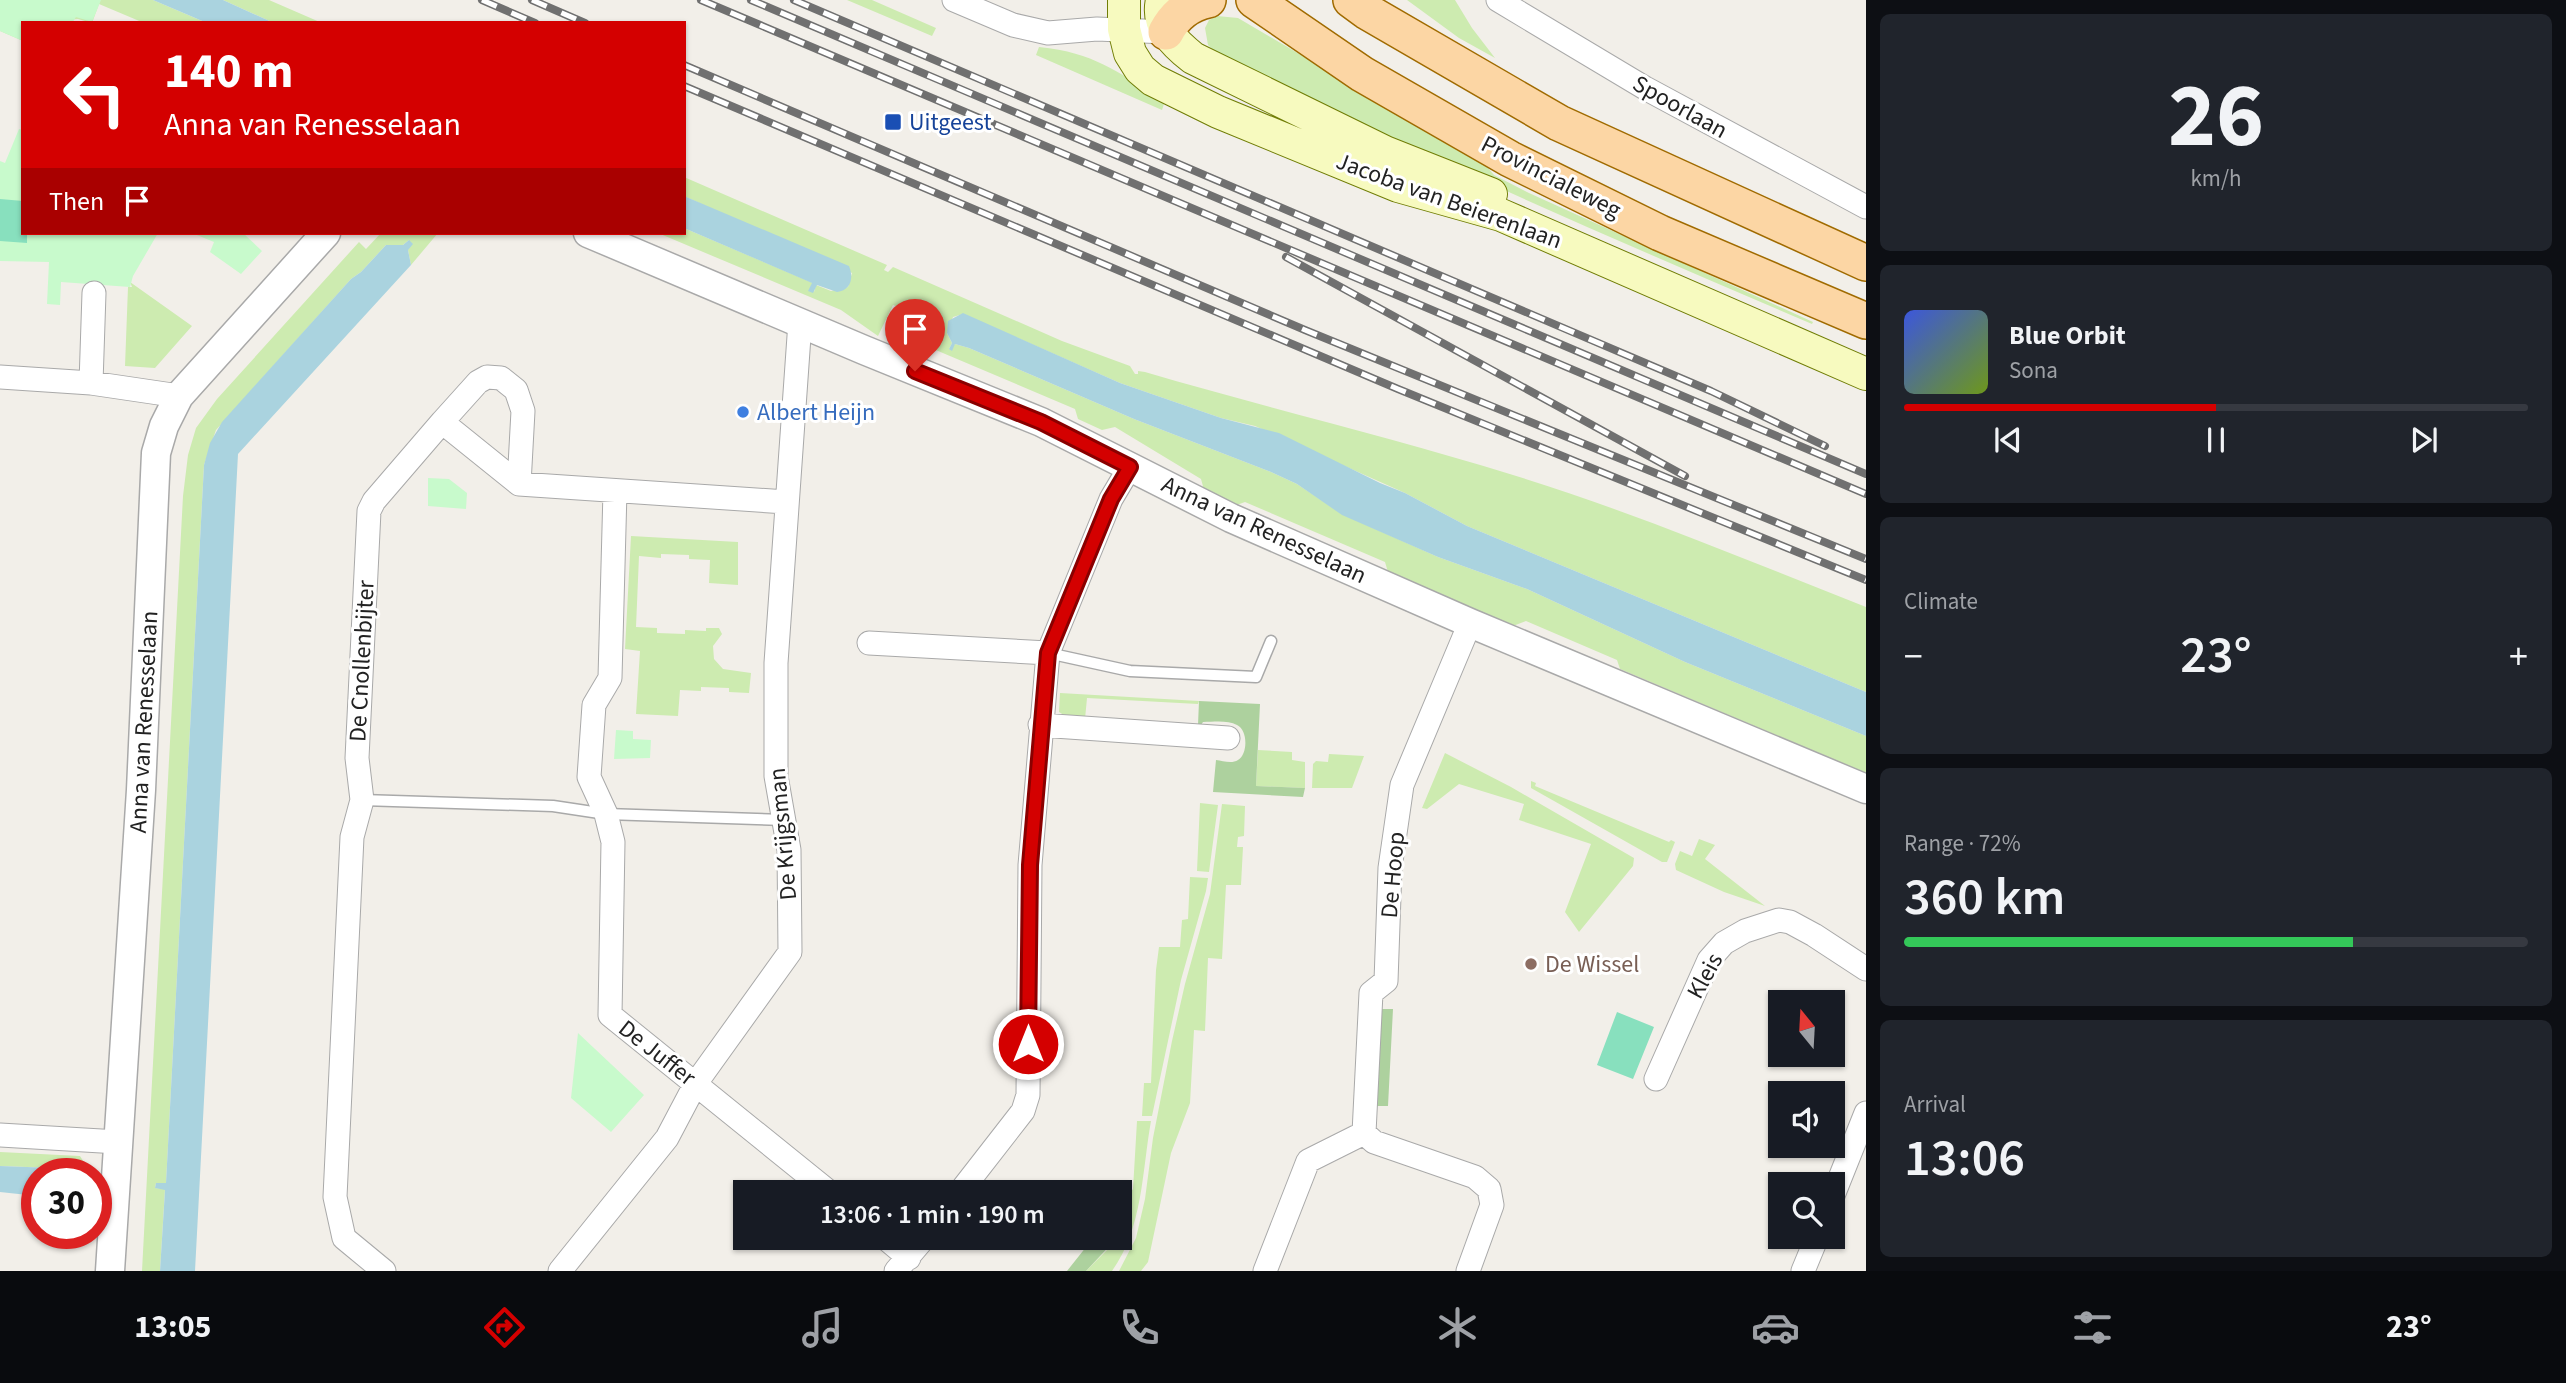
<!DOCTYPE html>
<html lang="en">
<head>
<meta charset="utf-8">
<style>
  body { margin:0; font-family:"Source Sans 3",sans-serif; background:#20242c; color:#f1f3f6; height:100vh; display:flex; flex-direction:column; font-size:26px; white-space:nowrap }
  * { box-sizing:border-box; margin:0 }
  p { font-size:23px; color:#9ea1a6 }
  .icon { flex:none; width:38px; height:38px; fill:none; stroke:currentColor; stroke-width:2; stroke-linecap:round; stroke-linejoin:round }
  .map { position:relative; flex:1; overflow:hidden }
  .sheet { display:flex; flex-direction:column; gap:14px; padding:14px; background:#0d0f14; width:700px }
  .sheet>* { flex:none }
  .hud { position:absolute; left:21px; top:21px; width:665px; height:214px; border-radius:0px; box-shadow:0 2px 5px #0004; background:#d40000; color:#fff; overflow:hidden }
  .needle { width:46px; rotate:342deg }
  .buttons { position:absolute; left:1768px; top:990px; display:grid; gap:14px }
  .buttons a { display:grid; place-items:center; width:77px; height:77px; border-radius:0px; background:#171b24; box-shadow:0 2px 5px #0004; font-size:35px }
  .speed { position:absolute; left:21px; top:1158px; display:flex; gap:14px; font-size:35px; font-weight:700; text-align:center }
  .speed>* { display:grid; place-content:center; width:91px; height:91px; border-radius:50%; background:#171b24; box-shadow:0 2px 5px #0004; line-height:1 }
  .speed .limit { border:10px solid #d22; background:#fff; color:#111 }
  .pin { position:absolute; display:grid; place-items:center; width:60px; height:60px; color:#fff; margin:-72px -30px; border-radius:50% 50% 50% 0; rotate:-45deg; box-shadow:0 0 7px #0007 }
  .pin .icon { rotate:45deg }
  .me { position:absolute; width:77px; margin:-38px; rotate:0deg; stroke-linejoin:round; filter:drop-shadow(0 0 5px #0008) }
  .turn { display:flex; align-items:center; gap:24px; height:147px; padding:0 28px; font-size:32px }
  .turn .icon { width:91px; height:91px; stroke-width:2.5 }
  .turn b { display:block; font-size:49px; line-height:60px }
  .then { display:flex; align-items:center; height:66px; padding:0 28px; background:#0003; gap:14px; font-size:26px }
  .big { font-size:52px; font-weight:600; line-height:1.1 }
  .sheet .widget { flex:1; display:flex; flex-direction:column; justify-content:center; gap:10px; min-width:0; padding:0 24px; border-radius:10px; background:#20242c }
  .sheet .dial { align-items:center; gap:0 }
  .dial b { font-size:91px; line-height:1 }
  .song { display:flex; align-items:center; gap:21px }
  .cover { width:84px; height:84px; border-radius:10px; background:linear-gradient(135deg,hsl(230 70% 55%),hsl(80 70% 35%)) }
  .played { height:7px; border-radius:4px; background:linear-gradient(90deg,#d40000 50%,#363941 50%) }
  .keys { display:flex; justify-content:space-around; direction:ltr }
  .heat { display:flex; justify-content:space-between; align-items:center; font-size:38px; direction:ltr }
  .charge { height:10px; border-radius:5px; background:linear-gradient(90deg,#34c759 72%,#363941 0) }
  .trip { position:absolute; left:733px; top:1180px; width:399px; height:70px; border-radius:0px; background:#171b24; box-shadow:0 2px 5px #0004; font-weight:600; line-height:70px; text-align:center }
  .tab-bar { display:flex; height:112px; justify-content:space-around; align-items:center; background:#090b0e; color:#9ea1a6 }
  .tab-bar .icon { width:49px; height:49px }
  .tab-bar .selected { color:#d40000 }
  .tab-bar b { font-size:32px; color:#f1f3f6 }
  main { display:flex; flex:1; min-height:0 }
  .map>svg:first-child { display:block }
</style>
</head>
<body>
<main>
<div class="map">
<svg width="1866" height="1271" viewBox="0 0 1866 1271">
  <rect width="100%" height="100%" fill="#f2efe9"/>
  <path fill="#cdebb0" d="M 0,0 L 153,0 L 207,23 L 144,23 L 99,4 L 92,23 L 78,19 L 23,23 L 23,41 L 0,31 Z
    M 223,0 L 269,0 L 322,23 L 274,23 Z
    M 847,0 L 872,0 L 936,28 L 932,36 Z
    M 1407,0 L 1455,0 L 1472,28 L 1495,58 L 1459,38 Z
    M 1217,16 L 1238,18 L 1483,162 L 1494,175 L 1529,193 L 1813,322 L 1812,324 C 1611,238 1410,152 1215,52 L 1208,45 L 1205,28 L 1209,20 Z
    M 1039,47 C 1096,53 1113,71 1161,97 L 1164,104 L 1162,110 L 1036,55 Z
    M 684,177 L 887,265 L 884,270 L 888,272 L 893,267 L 1062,341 L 1130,366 L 1135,374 L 1138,374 L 1138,371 L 1145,372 C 1267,408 1391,437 1513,475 C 1633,512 1749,561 1866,607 L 1866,692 L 1467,526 L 1405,493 L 1255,426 L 1221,418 L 1120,383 L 963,314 L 953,317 L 947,333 L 952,343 L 949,349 L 955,344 L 969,348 L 1134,419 L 1271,472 L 1297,484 L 1342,514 L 1438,557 L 1527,589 L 1685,662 L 1866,736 L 1866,773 L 1620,669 L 1617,660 L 1526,621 L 1513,626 L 1388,572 L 1385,562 L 1245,502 L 1234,506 L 1204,490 L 1201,479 L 1115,427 L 1102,430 L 1078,419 L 1075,409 L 931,348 L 920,351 L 918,355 L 902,349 L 917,314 L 893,305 L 878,336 L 841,310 L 658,233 L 684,233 L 684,228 L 813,283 L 814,292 L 816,285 L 831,291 L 848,287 L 852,273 L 684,196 Z
    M 381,233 L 438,233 L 411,265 L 408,250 L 409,240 L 403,245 L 386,245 L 361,272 L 351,279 L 216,430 L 204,465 L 166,1183 L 156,1183 L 155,1188 L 165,1189 L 160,1271 L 142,1271 L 183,496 L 188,455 L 196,428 L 217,399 L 359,242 L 366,249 Z
    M 130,282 L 192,326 L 155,368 L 125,366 L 128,287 L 132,287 Z
    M 631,536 L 738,542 L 738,585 L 709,583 L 710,560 L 689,559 L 689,555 L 661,554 L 661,558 L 639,556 L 636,627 L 657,628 L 657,633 L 685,634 L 685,630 L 706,631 L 706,628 L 719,628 L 722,634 L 713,646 L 714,659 L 723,669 L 751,673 L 749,693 L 729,692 L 729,688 L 701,687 L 701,691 L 680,690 L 678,716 L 636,714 L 640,651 L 625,649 Z
    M 1060,693 L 1199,701 L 1198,704 L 1087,698 L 1085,719 L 1067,717 L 1059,712 Z
    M 1258,750 L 1292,752 L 1292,760 L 1305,762 L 1305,788 L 1256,786 Z
    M 1445,753 L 1511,787 L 1634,858 L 1633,866 L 1579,932 L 1565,912 L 1591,844 L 1519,820 L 1524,804 L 1459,784 L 1427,809 L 1422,808 Z
    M 1329,754 L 1364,756 L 1352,788 L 1312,788 L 1313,764 L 1316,761 L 1328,762 Z
    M 1531,781 L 1536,783 L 1535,786 L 1669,842 L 1671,840 L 1675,842 L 1667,862 L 1662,862 L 1531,788 Z
    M 1200,803 L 1218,805 L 1209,872 L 1197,871 Z
    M 1222,804 L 1245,806 L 1244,836 L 1238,837 L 1237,847 L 1243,847 L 1241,885 L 1226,885 L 1222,959 L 1208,958 L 1205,1031 L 1194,1030 L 1190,1103 L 1171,1153 L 1148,1262 L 1141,1271 L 1119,1271 L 1136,1238 L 1145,1199 L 1153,1138 L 1172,1041 L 1185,984 L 1210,894 Z
    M 1699,839 L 1715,845 L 1705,859 L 1765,906 L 1724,892 L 1676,870 L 1675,864 L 1680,851 L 1692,856 Z
    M 1190,877 L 1208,878 L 1206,891 L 1181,980 L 1152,1116 L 1142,1116 L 1144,1083 L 1151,1083 L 1156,970 L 1159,947 L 1180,947 L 1182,920 L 1188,919 Z
    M 1137,1121 L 1151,1121 C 1142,1171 1143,1228 1112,1271 L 1086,1271 L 1120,1237 L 1120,1205 L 1133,1189 Z
    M 0,1152 L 80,1156 L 87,1167 L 87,1174 L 60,1174 L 59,1170 L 54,1168 L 0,1166 Z"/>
  <path fill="#add19e" d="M 1199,701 L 1260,704 L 1256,786 L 1305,788 L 1303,797 L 1213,792 L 1216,760 C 1223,761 1232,764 1238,760 C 1248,754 1248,730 1237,725 C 1228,720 1214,722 1203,722 L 1201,725 L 1198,725 Z
    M 1379,1009 L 1393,1009 L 1388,1106 L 1373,1106 Z
    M 1094,1237 L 1118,1237 L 1086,1271 L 1067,1271 Z"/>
  <path fill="#c8facc" d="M 0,0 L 101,0 L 92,22 L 76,17 L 72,23 L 23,23 L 23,41 L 0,31 Z
    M 19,129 L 23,130 L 23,233 L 158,233 L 133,276 L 130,287 L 61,282 L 60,305 L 47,304 L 49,262 L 0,261 L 0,161 L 5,163 Z
    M 192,233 L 243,233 L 262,251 L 241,274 L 210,252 L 214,242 Z
    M 428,478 L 449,479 L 467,493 L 466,509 L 428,506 Z
    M 616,730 L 633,731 L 633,739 L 651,740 L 650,758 L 614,759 Z
    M 578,1033 L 644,1095 L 611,1132 L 571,1098 Z"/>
  <path fill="#88e0be" d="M 0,199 L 23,201 L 23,233 L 27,233 L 27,243 L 0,241 Z
    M 1617,1012 L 1654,1027 L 1633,1079 L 1597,1065 Z"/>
  <path fill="#aad3df" d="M 153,0 L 223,0 L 274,23 L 207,23 Z
    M 684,196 L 849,266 C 854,278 851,290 837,292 L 817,285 L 813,293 L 808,291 L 812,283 L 684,228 Z
    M 409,240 L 413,244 L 408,250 L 411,265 L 238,454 L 195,1271 L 160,1271 L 165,1190 L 155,1188 L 156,1183 L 166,1183 L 204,465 L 210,443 L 222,422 L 351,279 L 361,272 L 386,245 L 403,245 Z
    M 963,313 L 1120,383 L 1221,418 L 1279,433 L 1380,483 L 1405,493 L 1467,526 L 1866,692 L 1866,736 L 1685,662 L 1527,589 L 1438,557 L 1342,515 L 1297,484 L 1271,472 L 1134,419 L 969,348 L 955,344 L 952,351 L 949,349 L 952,343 L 947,333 L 948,321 Z
    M 0,1166 L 54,1168 L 60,1170 L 60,1174 L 37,1174 L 37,1196 L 0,1192 Z"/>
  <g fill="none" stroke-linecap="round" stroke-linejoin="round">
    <defs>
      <path id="service" d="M 1048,653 L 1130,671 L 1256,677 L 1271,641
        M 362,800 L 553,806 L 606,814 L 784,820"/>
      <path id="minor" d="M 954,0 L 1013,25 L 1048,33 L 1097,29 L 1166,32
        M 1498,0 L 1645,88 L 1866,207
        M 0,377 L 91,383 L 179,396
        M 91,383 L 94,293
        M 442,422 L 478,382 L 487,377 L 501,378 L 516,390 L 523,411 L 519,484
        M 615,491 L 610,678 L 594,705 L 589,777 L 606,814 L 613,842 L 610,1015 L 829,1192
        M 869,643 L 1048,653
        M 1040,725 L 1228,738
        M 1656,1079 L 1709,960 L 1724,943 L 1745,931 L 1779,920 L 1790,922 L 1814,935 L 1866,969
        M 1364,1133 L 1371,993 L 1386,981 L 1390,868 L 1402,785 L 1470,623
        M 1364,1133 L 1374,1142 L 1475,1177 L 1489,1189 L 1492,1205 L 1468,1271
        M 0,1135 L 118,1142
        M 960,1192 L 1023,1111 L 1028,1095 L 1030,865 L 1048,653 L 1111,499 L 1130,467
        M 1832,1198 L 1866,1113
        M 884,1237 L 909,1258
        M 384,1271 L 344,1238 L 335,1197 L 352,837 L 362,800 L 357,758 L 369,511 L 374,501 L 442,422 L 519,484 L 786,502
        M 560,1271 L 667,1138 L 696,1083 L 790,952 L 789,850 L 776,776 L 776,663 L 800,322
        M 896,1271 L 925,1237
        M 1265,1271 L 1308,1161 L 1364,1133
        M 1803,1271 L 1817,1237"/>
      <path id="tertiary" d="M 588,233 L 864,350 L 1041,422 L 1231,518 L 1470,623 L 1866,789
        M 110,1271 L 141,790 L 156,453 L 164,426 L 179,396 L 326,233"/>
      <path id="secondary" d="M 1124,0 L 1124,29 L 1130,53 L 1140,69 L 1153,80 L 1218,112 L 1398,186 L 1501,215 L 1866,374
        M 1162,0 C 1156,26 1174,43 1193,58 L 1385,152 L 1491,194"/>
      <path id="primary" d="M 1254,0 L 1362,74 L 1510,159 L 1660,233 L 1866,321
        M 1351,0 L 1366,11 L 1559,123 L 1866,263
        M 1166,32 C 1175,15 1189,4 1208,0"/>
    </defs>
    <use href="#service" stroke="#a9a9a9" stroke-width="13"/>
    <use href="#minor" stroke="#a9a9a9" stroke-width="25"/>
    <use href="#tertiary" stroke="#a9a9a9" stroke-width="31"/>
    <use href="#secondary" stroke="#707d05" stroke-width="34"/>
    <use href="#primary" stroke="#a06b00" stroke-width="38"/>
    <use href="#service" stroke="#fff" stroke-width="10"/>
    <use href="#minor" stroke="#fff" stroke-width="23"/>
    <use href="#tertiary" stroke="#fff" stroke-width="28"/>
    <use href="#secondary" stroke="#f7fabf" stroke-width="32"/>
    <use href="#primary" stroke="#fcd6a4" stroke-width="35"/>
    <defs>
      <path id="rail" d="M 482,0 L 535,23
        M 532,0 L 585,23
        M 701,0 L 1866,494
        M 751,0 L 1866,474
        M 794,0 L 1711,391 L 1825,446
        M 684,65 L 1305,330 L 1866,559
        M 684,86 L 1398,389 L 1866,580
        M 1286,257 L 1685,476"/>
    </defs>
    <use href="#rail" stroke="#707070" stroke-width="8"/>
    <use href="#rail" stroke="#fff" stroke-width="5" stroke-dasharray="16" stroke-linecap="butt"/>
  </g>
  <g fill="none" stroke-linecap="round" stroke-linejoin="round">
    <defs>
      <path id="route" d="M 915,371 L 1041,422 L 1130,467 L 1111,499 L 1048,653 L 1030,865 L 1028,1044"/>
    </defs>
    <use href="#route" stroke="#8a0000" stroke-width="18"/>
    <use href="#route" stroke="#d40000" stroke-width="12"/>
  </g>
  <rect fill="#1a4fb4" stroke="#fff" stroke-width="2.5" x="884" y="113" width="18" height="18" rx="3.5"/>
  <circle fill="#3f7fe0" stroke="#fff" stroke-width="2.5" cx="743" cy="412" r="7"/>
  <circle fill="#8d6e63" stroke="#fff" stroke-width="2.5" cx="1531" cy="964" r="7"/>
  <g text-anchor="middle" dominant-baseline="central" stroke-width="6" stroke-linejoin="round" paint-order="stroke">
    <g font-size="24" fill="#222" stroke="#fff">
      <text transform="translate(1680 107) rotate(29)">Spoorlaan</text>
      <text transform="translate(1551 177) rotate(27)">Provincialeweg</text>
      <text transform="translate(1449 201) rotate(20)">Jacoba van Beierenlaan</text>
      <text transform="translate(1264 530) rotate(25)">Anna van Renesselaan</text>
      <text transform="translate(362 661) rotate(-87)">De Cnollenbijter</text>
      <text transform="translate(144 722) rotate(-87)">Anna van Renesselaan</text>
      <text transform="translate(783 834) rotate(-95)">De Krijgsman</text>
      <text transform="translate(1393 875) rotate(-85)">De Hoop</text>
      <text transform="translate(1705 976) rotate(-61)">Kleis</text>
      <text transform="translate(657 1053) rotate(38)">De Juffer</text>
    </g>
    <g font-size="24" fill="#164399" stroke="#fff" text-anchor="start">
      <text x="909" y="122">Uitgeest</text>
    </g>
    <g font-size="24" fill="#366cbe" stroke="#fff" text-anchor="start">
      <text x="757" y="412">Albert Heijn</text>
    </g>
    <g font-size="24" fill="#785e54" stroke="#fff" text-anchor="start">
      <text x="1545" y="964">De Wissel</text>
    </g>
  </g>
</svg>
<div class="buttons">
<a><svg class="needle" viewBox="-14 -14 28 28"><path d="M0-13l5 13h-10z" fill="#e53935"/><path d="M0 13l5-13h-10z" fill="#9ea1a6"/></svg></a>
<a><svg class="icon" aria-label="sound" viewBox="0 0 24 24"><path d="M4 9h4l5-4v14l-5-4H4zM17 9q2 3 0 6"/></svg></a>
<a><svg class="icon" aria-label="search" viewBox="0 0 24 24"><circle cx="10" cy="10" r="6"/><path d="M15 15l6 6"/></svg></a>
</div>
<div class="speed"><div class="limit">30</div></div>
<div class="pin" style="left:915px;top:371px;background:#d93025"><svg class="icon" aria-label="arrive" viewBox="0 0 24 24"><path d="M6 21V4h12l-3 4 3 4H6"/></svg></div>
<svg class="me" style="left:1028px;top:1044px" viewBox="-20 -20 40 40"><circle r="17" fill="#d40000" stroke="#fff" stroke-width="3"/><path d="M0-11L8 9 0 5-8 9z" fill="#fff"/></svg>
<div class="trip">13:06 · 1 min · 190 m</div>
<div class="hud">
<div class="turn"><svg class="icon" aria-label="left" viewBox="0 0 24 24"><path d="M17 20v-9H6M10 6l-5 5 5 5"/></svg><div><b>140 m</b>Anna van Renesselaan</div></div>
<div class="then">Then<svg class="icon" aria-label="arrive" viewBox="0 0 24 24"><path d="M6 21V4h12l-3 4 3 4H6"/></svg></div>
</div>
</div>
<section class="sheet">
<div class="widget dial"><b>26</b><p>km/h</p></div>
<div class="widget">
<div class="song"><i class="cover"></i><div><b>Blue Orbit</b><p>Sona</p></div></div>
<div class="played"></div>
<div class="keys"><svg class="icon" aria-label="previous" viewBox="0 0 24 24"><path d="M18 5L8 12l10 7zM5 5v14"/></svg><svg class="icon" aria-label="pause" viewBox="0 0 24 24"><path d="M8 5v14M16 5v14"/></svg><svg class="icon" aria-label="next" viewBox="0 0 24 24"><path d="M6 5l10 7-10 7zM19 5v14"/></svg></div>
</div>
<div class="widget"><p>Climate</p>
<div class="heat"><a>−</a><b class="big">23°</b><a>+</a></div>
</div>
<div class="widget"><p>Range · 72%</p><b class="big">360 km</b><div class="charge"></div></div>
<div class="widget"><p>Arrival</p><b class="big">13:06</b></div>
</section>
</main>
<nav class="tab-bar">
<b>13:05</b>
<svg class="icon selected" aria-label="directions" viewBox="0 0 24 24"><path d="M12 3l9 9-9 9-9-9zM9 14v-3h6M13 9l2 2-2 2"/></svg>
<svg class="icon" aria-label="music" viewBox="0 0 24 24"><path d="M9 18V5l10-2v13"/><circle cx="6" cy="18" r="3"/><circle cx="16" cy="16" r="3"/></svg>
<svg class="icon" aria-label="phone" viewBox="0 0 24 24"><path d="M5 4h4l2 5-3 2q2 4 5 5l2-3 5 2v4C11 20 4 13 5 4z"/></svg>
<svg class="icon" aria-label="climate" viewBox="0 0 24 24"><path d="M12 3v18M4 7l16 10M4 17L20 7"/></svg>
<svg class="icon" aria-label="car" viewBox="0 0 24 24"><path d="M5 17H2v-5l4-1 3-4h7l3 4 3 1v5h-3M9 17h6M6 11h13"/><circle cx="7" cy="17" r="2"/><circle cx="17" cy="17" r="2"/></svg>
<svg class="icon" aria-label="filters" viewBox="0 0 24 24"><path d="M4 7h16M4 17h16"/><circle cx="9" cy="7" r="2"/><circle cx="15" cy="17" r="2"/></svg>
<b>23°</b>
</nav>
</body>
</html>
